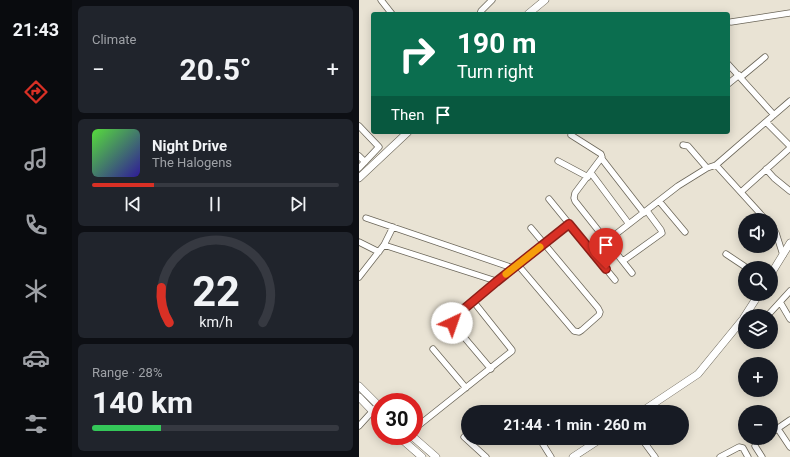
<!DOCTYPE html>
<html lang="en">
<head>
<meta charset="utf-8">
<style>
  body { margin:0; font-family:Roboto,sans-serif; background:#20242c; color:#f1f3f6; height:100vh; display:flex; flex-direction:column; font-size:15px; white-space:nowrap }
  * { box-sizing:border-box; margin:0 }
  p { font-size:13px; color:#9ea1a6 }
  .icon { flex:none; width:22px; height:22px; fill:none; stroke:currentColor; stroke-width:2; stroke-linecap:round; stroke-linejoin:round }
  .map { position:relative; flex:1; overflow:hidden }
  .side { display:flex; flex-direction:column; gap:6px; padding:6px; background:#0d0f14; width:287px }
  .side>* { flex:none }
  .banner { position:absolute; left:12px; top:12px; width:359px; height:122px; border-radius:4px; box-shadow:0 2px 10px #0003; background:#0b6e4f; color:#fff; overflow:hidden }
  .buttons { position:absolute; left:379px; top:213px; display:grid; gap:8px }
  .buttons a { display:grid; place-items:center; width:40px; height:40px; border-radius:50%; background:#171b24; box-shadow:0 2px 10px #0003; font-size:20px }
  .speed { position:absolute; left:12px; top:393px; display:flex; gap:8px; font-size:20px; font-weight:700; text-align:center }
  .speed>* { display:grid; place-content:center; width:52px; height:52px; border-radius:50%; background:#171b24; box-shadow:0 2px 10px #0003; line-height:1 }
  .speed .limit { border:6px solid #d22; background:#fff; color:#111 }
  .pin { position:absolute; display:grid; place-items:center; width:34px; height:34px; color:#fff; margin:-41px -17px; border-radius:50% 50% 50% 0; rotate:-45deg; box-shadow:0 0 4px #0007 }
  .pin .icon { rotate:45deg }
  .me { position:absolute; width:44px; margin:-22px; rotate:42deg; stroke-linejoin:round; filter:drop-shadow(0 0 3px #0008) }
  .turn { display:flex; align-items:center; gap:14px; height:84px; padding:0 20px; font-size:18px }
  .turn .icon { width:52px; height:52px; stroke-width:2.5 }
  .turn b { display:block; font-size:28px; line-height:34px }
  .then { display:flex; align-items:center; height:38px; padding:0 20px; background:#0003; gap:8px; font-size:15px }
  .big { font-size:30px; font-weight:700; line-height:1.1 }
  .side .card { flex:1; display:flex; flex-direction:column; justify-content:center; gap:6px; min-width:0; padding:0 14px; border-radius:6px; background:#20242c }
  .side .dial { align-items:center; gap:0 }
  .dial svg { height:104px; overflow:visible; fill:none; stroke:#363941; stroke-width:7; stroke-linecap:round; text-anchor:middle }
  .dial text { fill:#f1f3f6; stroke:none }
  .song { display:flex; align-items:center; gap:12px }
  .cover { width:48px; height:48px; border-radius:6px; background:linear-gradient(135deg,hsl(110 70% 55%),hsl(250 70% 35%)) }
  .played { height:4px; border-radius:2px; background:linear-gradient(90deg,#d93025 25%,#363941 25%) }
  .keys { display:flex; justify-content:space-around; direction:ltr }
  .heat { display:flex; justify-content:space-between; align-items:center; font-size:22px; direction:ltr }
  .charge { height:6px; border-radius:3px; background:linear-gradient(90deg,#34c759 28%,#363941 0) }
  .trip { position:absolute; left:102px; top:405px; width:228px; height:40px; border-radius:20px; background:#171b24; box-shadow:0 2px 10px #0003; font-weight:700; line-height:40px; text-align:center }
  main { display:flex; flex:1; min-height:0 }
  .dock { display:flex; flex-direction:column; width:72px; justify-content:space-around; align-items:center; background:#090b0e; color:#9ea1a6 }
  .dock .icon { width:28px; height:28px }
  .dock .active { color:#d93025 }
  .dock b { font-size:18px; color:#f1f3f6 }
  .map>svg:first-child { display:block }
</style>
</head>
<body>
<main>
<nav class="dock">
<b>21:43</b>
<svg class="icon active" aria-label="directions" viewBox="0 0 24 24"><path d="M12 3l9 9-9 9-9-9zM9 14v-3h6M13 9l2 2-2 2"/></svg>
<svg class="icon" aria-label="music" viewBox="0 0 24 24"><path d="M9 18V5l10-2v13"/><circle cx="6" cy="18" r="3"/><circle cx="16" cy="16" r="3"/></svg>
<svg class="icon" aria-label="phone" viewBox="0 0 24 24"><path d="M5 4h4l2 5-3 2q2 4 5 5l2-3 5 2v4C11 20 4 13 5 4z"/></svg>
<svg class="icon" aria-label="climate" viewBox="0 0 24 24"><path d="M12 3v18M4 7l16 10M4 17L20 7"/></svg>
<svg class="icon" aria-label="car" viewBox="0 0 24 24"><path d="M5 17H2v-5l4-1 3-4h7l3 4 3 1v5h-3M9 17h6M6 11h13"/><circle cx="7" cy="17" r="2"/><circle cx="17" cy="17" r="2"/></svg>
<svg class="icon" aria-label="filters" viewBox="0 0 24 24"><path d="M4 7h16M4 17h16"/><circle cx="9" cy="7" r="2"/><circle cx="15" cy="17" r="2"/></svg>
</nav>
<section class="side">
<div class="card"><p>Climate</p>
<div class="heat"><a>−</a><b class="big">20.5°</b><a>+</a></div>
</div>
<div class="card">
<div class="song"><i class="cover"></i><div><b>Night Drive</b><p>The Halogens</p></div></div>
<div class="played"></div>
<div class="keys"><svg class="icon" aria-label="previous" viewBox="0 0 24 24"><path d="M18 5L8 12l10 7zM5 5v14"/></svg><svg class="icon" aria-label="pause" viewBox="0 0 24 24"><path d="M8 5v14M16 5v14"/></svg><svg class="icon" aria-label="next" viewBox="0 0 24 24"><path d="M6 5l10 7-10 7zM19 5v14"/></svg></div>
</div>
<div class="card dial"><svg viewBox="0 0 100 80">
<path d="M14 69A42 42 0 1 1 86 69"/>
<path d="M14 69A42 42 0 0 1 8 42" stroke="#d93025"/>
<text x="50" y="56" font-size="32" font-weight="700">22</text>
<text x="50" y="72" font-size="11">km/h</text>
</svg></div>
<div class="card"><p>Range · 28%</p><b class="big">140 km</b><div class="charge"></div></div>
</section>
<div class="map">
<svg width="431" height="457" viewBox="0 0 431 457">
  <rect width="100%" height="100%" fill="#e9e3d4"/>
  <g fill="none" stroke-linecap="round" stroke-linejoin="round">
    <defs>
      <path id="minor" d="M 22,0 L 33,14
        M 121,14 L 122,11 L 133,0
        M 372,22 L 431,13
        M 369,64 L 415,115
        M 382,77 L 406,57
        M 369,84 L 380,75
        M 407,122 L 431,146
        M 0,126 L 20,147 L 18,149 L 0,168
        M 212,135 L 242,154 L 243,157 L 216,193 L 215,198 L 216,201 L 273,273
        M 324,145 L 329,146 L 348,168
        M 0,156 L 6,162
        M 243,159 L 285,213
        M 199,161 L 229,177
        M 357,165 L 407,220
        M 407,169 L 415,178 L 431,191
        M 232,173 L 270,224
        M 382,192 L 431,148
        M 190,199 L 256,280
        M 300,201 L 326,232
        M 7,218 L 154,268
        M 412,225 L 417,233 L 424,255
        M 248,241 L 319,186 L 348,168 L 357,165 L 431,101
        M 0,242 L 20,252
        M 25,245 L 34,227
        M 367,254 L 388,268
        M 264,261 L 303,233 L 302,230 L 288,211
        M 159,265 L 215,331 L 220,332 L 223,330 L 240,315 L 241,312 L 239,308 L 172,228
        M 0,277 L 25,245 L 137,281
        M 421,302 L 431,319
        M 410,314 L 431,291
        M 74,349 L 107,388
        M 132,369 L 93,323 L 93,319 L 137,281 L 210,224
        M 0,426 L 19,405
        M 55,429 L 153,351 L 153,350 L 114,301
        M 419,429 L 431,447
        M 412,433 L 431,420
        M 105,437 L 127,457
        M 180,438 L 192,457
        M 282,438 L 296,457
        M 396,446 L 403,457
        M 361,457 L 380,447 L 384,448 L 389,457"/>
      <path id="tertiary" d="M 169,14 L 186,0
        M 0,178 L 49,132
        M 412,274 L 431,243
        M 0,386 L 21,407
        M 0,397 L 21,419
        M 282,412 L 339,374 L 384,319 L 400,294
        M 39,436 L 63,457
        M 53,436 L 77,457
        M 214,457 L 243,438"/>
    </defs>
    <use href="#minor" stroke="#6b6659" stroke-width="7"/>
    <use href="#tertiary" stroke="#6b6659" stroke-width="8"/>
    <use href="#minor" stroke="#fff" stroke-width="5.5"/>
    <use href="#tertiary" stroke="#fff" stroke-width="7"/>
  </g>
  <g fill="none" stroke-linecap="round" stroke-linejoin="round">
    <defs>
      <path id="route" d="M 93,323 L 93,319 L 137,282 L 210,224 L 247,269"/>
    </defs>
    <use href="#route" stroke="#8d1f18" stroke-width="10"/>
    <use href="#route" stroke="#d93025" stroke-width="7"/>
    <path stroke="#f59e0b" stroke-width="7" d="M 147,274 L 181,247"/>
  </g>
</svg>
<div class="buttons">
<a><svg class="icon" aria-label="sound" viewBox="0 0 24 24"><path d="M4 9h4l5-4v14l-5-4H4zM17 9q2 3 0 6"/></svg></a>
<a><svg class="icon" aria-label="search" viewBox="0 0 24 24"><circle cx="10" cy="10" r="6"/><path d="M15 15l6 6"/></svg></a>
<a><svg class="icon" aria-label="layers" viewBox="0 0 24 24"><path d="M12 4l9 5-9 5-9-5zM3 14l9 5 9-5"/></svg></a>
<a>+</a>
<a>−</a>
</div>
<div class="speed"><div class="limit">30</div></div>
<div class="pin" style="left:247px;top:269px;background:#d93025"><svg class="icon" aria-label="arrive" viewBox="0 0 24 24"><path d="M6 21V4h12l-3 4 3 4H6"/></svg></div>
<svg class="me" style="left:93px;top:323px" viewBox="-20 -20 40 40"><circle r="19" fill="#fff"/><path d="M0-13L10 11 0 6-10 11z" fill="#d93025"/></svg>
<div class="trip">21:44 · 1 min · 260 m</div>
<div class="banner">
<div class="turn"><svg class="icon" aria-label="right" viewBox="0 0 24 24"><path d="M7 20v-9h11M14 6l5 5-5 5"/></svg><div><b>190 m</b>Turn right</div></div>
<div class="then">Then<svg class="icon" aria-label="arrive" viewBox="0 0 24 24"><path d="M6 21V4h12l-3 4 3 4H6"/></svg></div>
</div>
</div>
</main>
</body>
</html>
